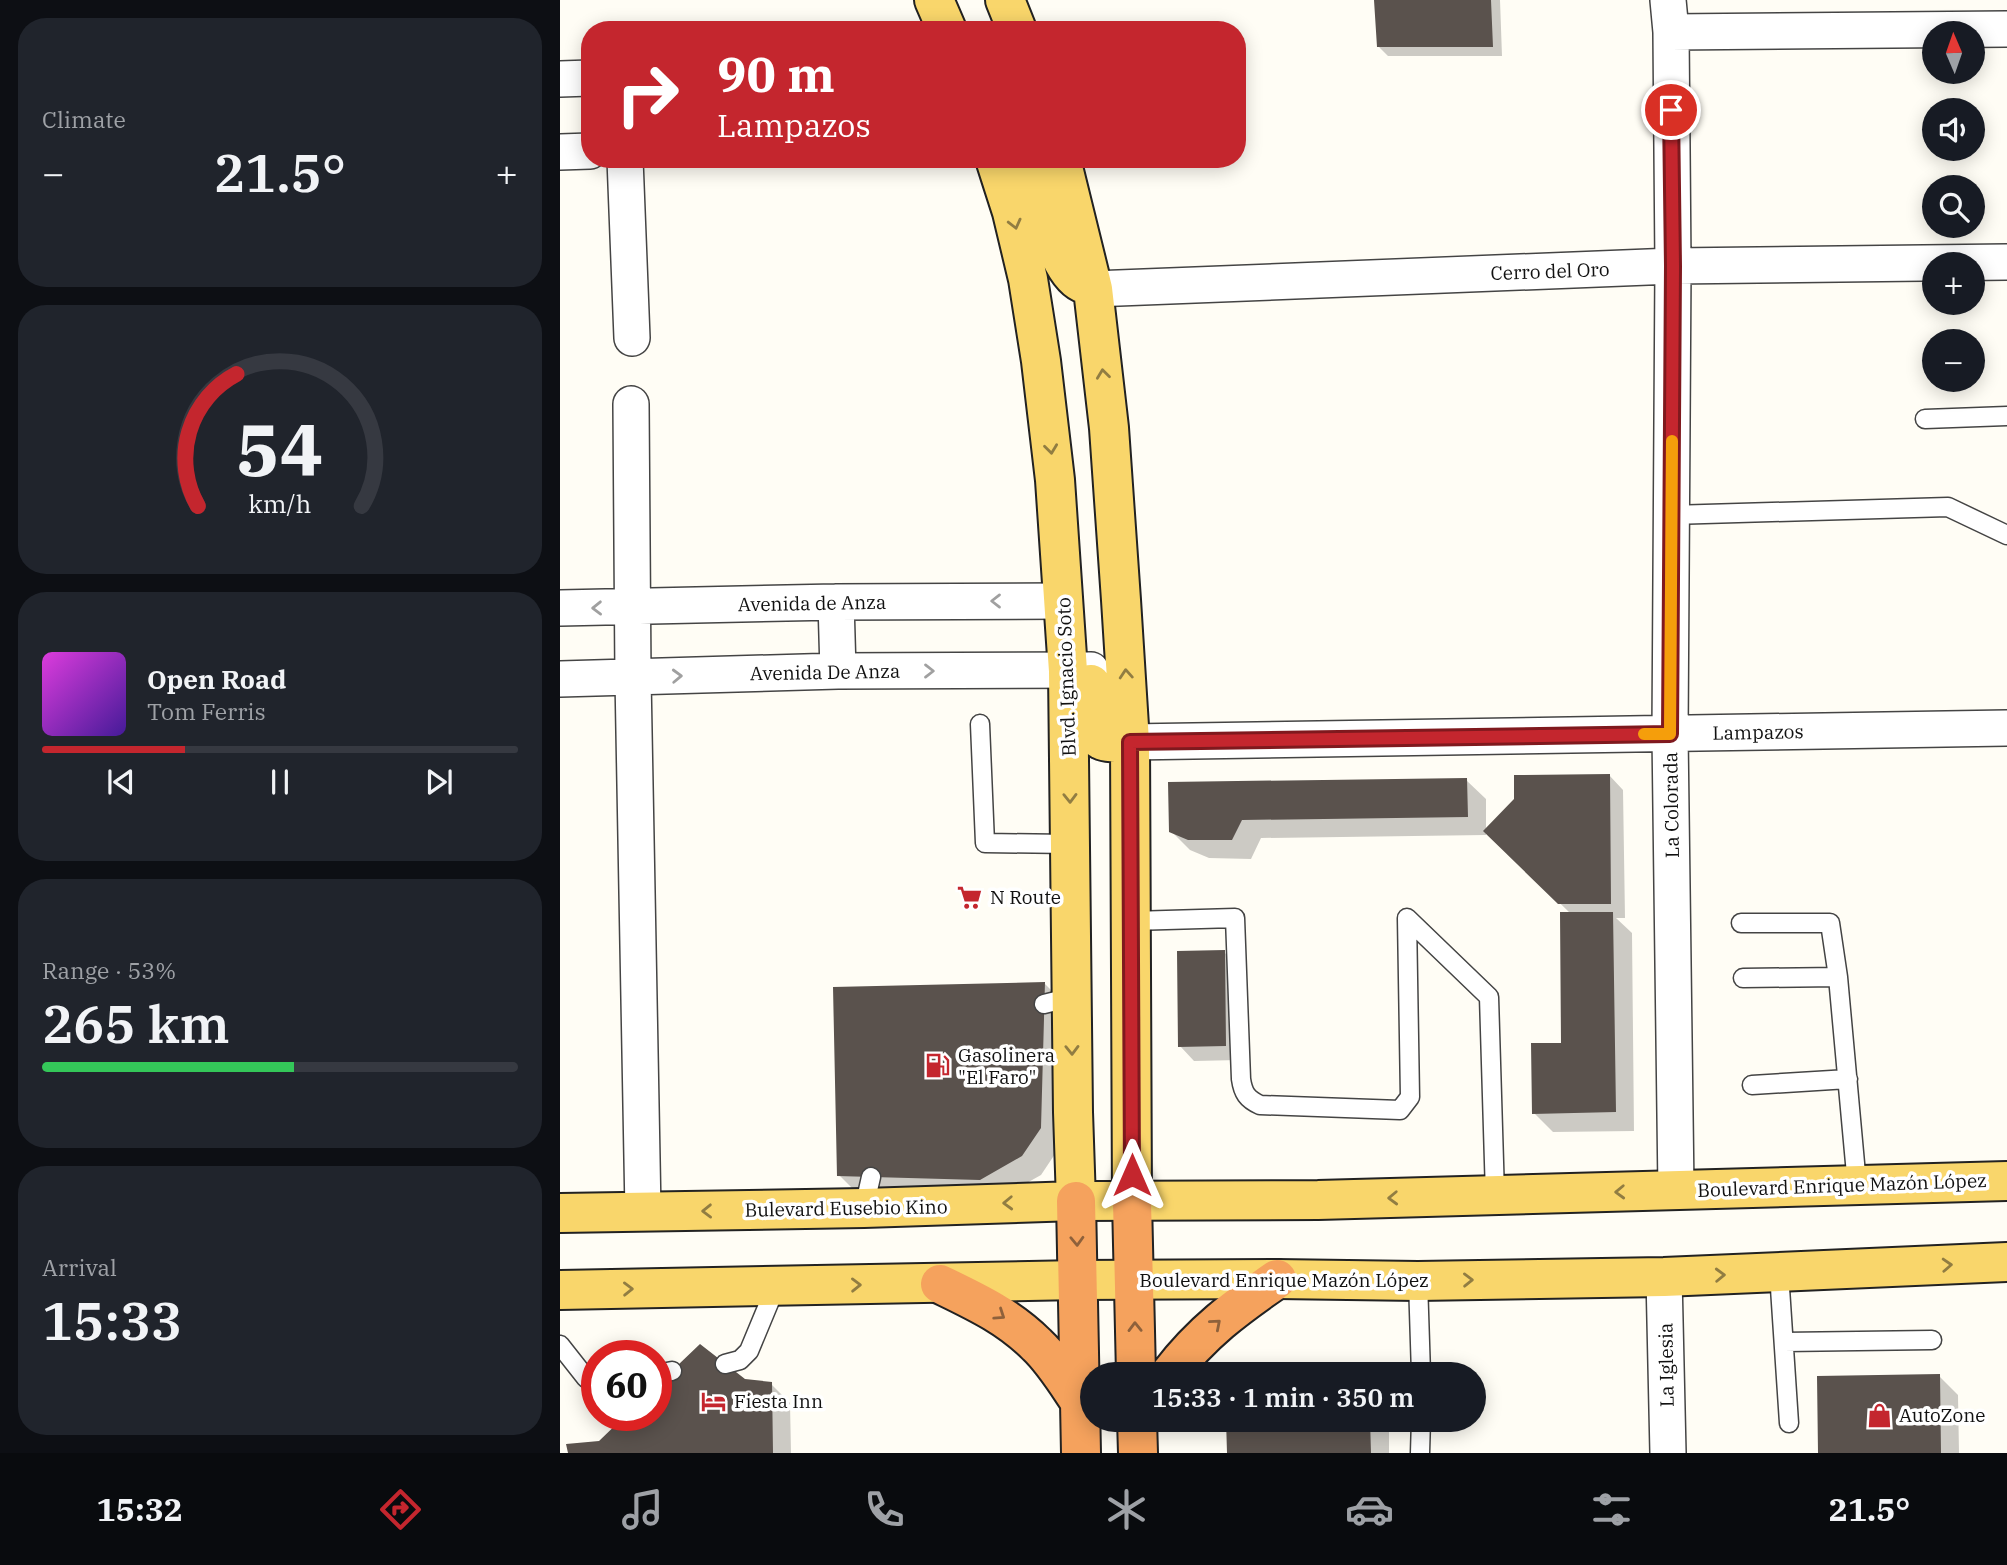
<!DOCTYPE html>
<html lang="en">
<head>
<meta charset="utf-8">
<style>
  body { margin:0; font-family:"IBM Plex Serif",serif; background:#20242c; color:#f1f3f6; height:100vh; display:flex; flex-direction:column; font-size:26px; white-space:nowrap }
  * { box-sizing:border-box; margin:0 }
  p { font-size:23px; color:#9ea1a6 }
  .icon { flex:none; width:38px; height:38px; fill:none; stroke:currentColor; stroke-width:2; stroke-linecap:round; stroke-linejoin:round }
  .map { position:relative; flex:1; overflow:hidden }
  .sheet { display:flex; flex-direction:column; gap:18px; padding:18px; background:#0d0f14; width:560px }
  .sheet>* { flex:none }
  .hud { position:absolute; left:21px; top:21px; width:665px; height:147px; border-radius:28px; box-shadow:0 4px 18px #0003; background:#c4262e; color:#fff; overflow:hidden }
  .needle { width:46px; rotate:358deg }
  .fabs { position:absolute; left:1362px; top:21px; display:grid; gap:14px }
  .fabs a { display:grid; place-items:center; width:63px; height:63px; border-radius:50%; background:#171b24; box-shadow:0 4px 18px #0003; font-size:35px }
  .speed { position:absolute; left:21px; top:1340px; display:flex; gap:14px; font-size:35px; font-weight:700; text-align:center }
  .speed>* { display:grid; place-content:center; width:91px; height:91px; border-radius:50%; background:#171b24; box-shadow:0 4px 18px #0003; line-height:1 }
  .speed .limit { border:10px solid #d22; background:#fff; color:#111 }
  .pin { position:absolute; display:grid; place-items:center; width:60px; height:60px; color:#fff; margin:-30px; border:4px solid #fff; border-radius:50%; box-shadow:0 2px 7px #0007 }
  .me { position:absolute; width:77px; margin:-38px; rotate:0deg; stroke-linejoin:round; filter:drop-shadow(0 0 5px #0008) }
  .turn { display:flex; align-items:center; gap:24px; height:147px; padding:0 21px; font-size:32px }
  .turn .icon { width:91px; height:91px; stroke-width:2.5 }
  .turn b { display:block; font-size:49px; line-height:60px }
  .big { font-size:52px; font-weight:600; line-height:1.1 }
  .sheet .card { flex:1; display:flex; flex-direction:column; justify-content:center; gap:10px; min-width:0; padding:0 24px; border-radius:28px; background:#20242c }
  .sheet .dial { align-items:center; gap:0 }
  .dial svg { height:182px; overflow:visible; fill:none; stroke:#363941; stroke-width:7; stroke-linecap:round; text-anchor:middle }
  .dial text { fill:#f1f3f6; stroke:none }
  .song { display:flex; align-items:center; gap:21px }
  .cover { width:84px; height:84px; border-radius:10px; background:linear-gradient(135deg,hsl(300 70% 55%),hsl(260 70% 35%)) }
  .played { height:7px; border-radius:4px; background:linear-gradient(90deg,#c4262e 30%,#363941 30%) }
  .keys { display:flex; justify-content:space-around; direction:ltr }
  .heat { display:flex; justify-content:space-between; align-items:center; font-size:38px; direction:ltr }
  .charge { height:10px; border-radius:5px; background:linear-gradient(90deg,#34c759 53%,#363941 0) }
  .trip { position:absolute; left:520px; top:1362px; width:406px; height:70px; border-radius:35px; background:#171b24; box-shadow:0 4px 18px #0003; font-weight:600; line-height:70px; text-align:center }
  .menu { display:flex; height:112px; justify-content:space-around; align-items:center; background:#090b0e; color:#9ea1a6 }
  .menu .icon { width:49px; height:49px }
  .menu .on { color:#c4262e }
  .menu b { font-size:32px; color:#f1f3f6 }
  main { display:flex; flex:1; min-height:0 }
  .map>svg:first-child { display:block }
</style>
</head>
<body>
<main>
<section class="sheet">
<div class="card"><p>Climate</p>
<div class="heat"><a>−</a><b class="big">21.5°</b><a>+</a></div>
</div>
<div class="card dial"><svg viewBox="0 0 100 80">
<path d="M14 69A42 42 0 1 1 86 69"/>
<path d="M14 69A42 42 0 0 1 31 11" stroke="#c4262e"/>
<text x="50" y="56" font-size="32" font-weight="700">54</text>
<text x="50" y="72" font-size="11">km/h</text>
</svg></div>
<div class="card">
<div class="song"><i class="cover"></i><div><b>Open Road</b><p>Tom Ferris</p></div></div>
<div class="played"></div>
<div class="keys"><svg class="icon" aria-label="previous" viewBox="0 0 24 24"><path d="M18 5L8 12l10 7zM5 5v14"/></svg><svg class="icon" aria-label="pause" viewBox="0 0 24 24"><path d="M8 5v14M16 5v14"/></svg><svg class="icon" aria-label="next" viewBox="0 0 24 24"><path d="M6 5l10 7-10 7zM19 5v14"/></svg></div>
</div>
<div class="card"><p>Range · 53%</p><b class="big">265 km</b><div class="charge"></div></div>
<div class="card"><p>Arrival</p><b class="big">15:33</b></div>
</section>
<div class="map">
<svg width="1447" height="1453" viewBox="0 0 1447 1453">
  <rect width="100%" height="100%" fill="#fffdf5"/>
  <path fill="#0003" d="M 816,0 L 940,0 L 942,56 L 828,56 L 819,47 Z
    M 1049,775 L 1063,790 L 1065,918 L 1056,918 L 1072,933 L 1074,1131 L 993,1132 L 974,1113 L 1003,1044 L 1011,914 L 926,831 L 926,835 L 701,838 L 691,859 L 649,858 L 630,850 L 611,831 L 906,780 L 926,799 L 926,830 Z
    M 664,952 L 679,967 L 679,1060 L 634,1061 L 620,1046 Z
    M 484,983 L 503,1002 L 499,1148 L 481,1175 L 440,1198 L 298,1194 L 279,1175 Z
    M 809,1365 L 818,1374 L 724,1374 Z
    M 1379,1376 L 1398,1395 L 1399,1453 L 1260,1453 Z
    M 184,1380 L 211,1384 L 230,1403 L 231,1453 L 10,1453 L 40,1442 L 68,1416 L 96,1416 Z
    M 668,1419 L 829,1419 L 829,1453 L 669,1453 Z"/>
  <path fill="#5a524d" d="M 814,0 L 931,0 L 933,47 L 817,47 Z
    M 1050,774 L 1051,904 L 998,904 L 923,831 L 954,799 L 954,775 Z
    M 907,778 L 908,817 L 682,820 L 672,840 L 628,840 L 609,832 L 608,782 Z
    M 1000,912 L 1053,912 L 1056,1112 L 972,1114 L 971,1043 L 1001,1043 Z
    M 665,950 L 666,1046 L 618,1047 L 617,951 Z
    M 485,982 L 481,1128 L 462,1156 L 420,1180 L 277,1176 L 273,987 Z
    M 140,1344 L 185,1379 L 212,1382 L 213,1453 L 8,1453 L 6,1444 L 39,1441 L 65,1416 L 96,1416 L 96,1386 Z
    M 810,1363 L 810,1374 L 721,1374 L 732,1366 Z
    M 1380,1374 L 1381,1453 L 1258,1453 L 1257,1376 Z
    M 666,1419 L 810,1419 L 811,1453 L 667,1453 Z"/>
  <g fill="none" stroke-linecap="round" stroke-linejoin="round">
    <defs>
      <path id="lane" d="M 1365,419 L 1447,416
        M 1111,515 L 1388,507 L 1447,535
        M 420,724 L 425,843 L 510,844
        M 847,918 L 929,997 L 935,1195
        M 572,921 L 675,918 L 681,1079 C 683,1093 687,1099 700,1105 L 840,1110 L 850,1097 L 847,918
        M 1181,923 L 1270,923 L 1278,977 L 1297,1185
        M 1183,978 L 1278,977
        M 484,1004 L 512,997
        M 1192,1085 L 1288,1079
        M 304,1208 L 311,1177
        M 1219,1273 L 1229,1423
        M 858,1281 L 861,1374
        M 1224,1342 L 1372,1340
        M 0,1345 L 26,1378 L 37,1381
        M 165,1364 L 180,1360 L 189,1351 L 216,1286
        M 96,1374 L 112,1371
        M 860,1453 L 861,1419"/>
      <path id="street" d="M 1108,0 L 1111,32 L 1113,266 L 1110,734 L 1116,1190
        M 1111,32 L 1447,29
        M 0,79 L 30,78
        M 0,152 L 30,151
        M 65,159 L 72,338
        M 533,289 L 1113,266 L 1447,262
        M 71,404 L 73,678 L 83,1212
        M 276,602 L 278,671
        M 0,608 L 276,602 L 504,601
        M 0,679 L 278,671 L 531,670
        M 570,742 L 1447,728
        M 1104,1277 L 1108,1453"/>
      <path id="primary" d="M 374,0 L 387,30
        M 445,0 L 457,30
        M 435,159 L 452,212 L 468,279 L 481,361 L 495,480 L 508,671 L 513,1112 L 516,1201
        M 472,159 C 480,190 494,270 522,283
        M 501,159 L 533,289 L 549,428 L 561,600 L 570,742 L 572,1201
        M 531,684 C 531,698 528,733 541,740 C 549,744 561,742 570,742
        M 0,1213 L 304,1208 L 516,1201 L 758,1200 L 1447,1181
        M 0,1290 L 519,1280 L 717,1279 L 858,1281 L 1104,1277 L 1447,1262"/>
      <path id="highway" d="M 516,1201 L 521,1453
        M 572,1201 L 576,1374
        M 380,1284 C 415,1301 448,1316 477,1345 C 494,1361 507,1383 520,1402
        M 610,1374 C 642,1332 675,1308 717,1279
        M 577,1419 L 578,1453"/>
    </defs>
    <use href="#lane" stroke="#444" stroke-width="21"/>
    <use href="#street" stroke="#444" stroke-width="38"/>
    <use href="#primary" stroke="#222" stroke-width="42"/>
    <use href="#highway" stroke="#222" stroke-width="42"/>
    <use href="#lane" stroke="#fff" stroke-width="18"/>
    <use href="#street" stroke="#fff" stroke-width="35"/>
    <use href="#primary" stroke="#f9d66b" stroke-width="38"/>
    <use href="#highway" stroke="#f5a25d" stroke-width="38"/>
  </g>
  <defs><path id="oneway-chevron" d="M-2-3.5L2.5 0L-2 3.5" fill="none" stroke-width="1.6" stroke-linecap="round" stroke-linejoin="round" transform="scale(1.75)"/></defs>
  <g stroke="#917d42">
    <use href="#oneway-chevron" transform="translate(455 224) rotate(76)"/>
    <use href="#oneway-chevron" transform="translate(543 374) rotate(-97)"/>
    <use href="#oneway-chevron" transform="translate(491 449) rotate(83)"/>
    <use href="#oneway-chevron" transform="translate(566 674) rotate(-94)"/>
    <use href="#oneway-chevron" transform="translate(510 798) rotate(89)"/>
    <use href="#oneway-chevron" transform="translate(512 1050) rotate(89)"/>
    <use href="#oneway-chevron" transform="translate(1060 1192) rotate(178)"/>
    <use href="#oneway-chevron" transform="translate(833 1198) rotate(178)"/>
    <use href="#oneway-chevron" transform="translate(448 1203) rotate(178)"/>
    <use href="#oneway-chevron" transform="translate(147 1211) rotate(179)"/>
    <use href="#oneway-chevron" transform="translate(1387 1265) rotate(-3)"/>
    <use href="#oneway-chevron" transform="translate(1160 1275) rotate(-2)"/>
    <use href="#oneway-chevron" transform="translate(908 1280) rotate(-1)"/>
    <use href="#oneway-chevron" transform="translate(296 1285) rotate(-1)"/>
    <use href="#oneway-chevron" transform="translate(68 1289) rotate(-1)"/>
  </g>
  <g stroke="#a0a0a0">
    <use href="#oneway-chevron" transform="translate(436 601) rotate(180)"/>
    <use href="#oneway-chevron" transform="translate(37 608) rotate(179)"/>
    <use href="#oneway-chevron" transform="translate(369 671)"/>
    <use href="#oneway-chevron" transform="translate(117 676) rotate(-2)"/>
  </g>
  <g stroke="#8e613b">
    <use href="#oneway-chevron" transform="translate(517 1241) rotate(88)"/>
    <use href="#oneway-chevron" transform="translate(440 1315) rotate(34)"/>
    <use href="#oneway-chevron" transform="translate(656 1324) rotate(-41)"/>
    <use href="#oneway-chevron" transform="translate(575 1327) rotate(-91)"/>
  </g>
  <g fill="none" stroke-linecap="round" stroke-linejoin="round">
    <defs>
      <path id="route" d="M 572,1175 L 570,742 L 1110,734 L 1113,266 L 1111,110"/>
    </defs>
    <use href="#route" stroke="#7f191e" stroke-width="18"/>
    <use href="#route" stroke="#c4262e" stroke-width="12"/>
    <path stroke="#f59e0b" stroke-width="12" d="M 1084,734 L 1110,734 L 1112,441"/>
  </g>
  <defs>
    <symbol id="supermarket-bare" viewBox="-9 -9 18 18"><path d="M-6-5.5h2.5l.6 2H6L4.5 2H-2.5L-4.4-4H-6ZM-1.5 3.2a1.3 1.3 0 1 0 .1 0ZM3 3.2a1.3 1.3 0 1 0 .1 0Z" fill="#c4262e" stroke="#fff" stroke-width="2.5" paint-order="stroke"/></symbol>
    <symbol id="fuel-bare" viewBox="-9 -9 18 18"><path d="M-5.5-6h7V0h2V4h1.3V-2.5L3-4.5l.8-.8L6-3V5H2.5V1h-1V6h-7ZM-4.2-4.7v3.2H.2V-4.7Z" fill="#c4262e" stroke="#fff" stroke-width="2.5" paint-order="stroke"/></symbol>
    <symbol id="hotel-bare" viewBox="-9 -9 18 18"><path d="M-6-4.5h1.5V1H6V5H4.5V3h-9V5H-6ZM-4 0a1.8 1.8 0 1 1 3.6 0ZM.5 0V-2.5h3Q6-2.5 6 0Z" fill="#c4262e" stroke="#fff" stroke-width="2.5" paint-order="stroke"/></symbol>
    <symbol id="shop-bare" viewBox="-9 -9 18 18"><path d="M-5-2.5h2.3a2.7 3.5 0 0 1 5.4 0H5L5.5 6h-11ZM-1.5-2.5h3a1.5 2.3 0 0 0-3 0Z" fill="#c4262e" stroke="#fff" stroke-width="2.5" paint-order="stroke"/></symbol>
  </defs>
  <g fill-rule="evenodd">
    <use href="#supermarket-bare" x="392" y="880" width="35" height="35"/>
    <use href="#fuel-bare" x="360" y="1048" width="35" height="35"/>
    <use href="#hotel-bare" x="136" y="1384" width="35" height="35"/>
    <use href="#shop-bare" x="1302" y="1398" width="35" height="35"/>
  </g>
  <g text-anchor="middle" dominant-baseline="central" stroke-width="7" stroke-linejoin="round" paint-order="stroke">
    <g font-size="19" fill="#111" stroke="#fff">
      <text transform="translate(990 271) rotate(-2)">Cerro del Oro</text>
      <text transform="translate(252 603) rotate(-1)">Avenida de Anza</text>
      <text transform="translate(265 672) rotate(-1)">Avenida De Anza</text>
      <text transform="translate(506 677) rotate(-92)">Blvd. Ignacio Soto</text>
      <text transform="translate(1198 732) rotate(-1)">Lampazos</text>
      <text transform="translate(1111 805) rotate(-91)">La Colorada</text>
      <text transform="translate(1282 1185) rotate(-2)">Boulevard Enrique Mazón López</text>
      <text transform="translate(286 1208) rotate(-1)">Bulevard Eusebio Kino</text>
      <text x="724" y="1280">Boulevard Enrique Mazón López</text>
      <text transform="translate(1106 1365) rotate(-91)">La Iglesia</text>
    </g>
    <g font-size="19" fill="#111" stroke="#fff" text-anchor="start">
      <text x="430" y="897">N Route</text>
      <text x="398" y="1055">Gasolinera<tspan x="398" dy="22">"El Faro"</tspan></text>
      <text x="174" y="1401">Fiesta Inn</text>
      <text x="1339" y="1415">AutoZone</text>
    </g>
  </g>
</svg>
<div class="fabs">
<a><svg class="needle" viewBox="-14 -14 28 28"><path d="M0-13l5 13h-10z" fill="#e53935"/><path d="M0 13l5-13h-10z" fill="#9ea1a6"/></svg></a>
<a><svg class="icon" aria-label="sound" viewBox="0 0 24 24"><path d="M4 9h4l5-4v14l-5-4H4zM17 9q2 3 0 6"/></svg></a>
<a><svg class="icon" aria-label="search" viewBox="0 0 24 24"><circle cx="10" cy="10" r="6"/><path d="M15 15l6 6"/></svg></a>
<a>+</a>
<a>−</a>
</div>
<div class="speed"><div class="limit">60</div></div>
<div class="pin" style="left:1111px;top:110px;background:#d93025"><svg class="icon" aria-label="arrive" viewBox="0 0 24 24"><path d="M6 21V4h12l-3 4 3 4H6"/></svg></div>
<svg class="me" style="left:572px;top:1175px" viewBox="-20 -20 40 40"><path d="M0-17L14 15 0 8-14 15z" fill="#c4262e" stroke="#fff" stroke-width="4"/></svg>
<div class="trip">15:33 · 1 min · 350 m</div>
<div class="hud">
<div class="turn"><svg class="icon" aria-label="right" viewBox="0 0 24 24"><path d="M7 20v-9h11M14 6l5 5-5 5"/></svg><div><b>90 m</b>Lampazos</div></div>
</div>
</div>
</main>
<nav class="menu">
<b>15:32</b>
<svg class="icon on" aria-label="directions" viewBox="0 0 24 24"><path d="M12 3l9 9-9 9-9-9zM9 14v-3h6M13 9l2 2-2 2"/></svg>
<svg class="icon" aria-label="music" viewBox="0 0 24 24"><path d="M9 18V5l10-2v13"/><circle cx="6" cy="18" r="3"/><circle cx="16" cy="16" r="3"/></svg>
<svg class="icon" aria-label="phone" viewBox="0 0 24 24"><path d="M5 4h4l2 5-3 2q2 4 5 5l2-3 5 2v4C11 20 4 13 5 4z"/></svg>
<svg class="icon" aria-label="climate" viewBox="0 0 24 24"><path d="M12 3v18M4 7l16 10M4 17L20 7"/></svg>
<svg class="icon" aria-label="car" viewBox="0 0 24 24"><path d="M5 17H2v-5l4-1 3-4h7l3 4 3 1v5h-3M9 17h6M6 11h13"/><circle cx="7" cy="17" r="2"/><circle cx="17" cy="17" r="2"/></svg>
<svg class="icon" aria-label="filters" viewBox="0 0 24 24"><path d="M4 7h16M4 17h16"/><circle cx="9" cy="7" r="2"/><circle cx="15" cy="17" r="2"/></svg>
<b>21.5°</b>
</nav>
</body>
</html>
